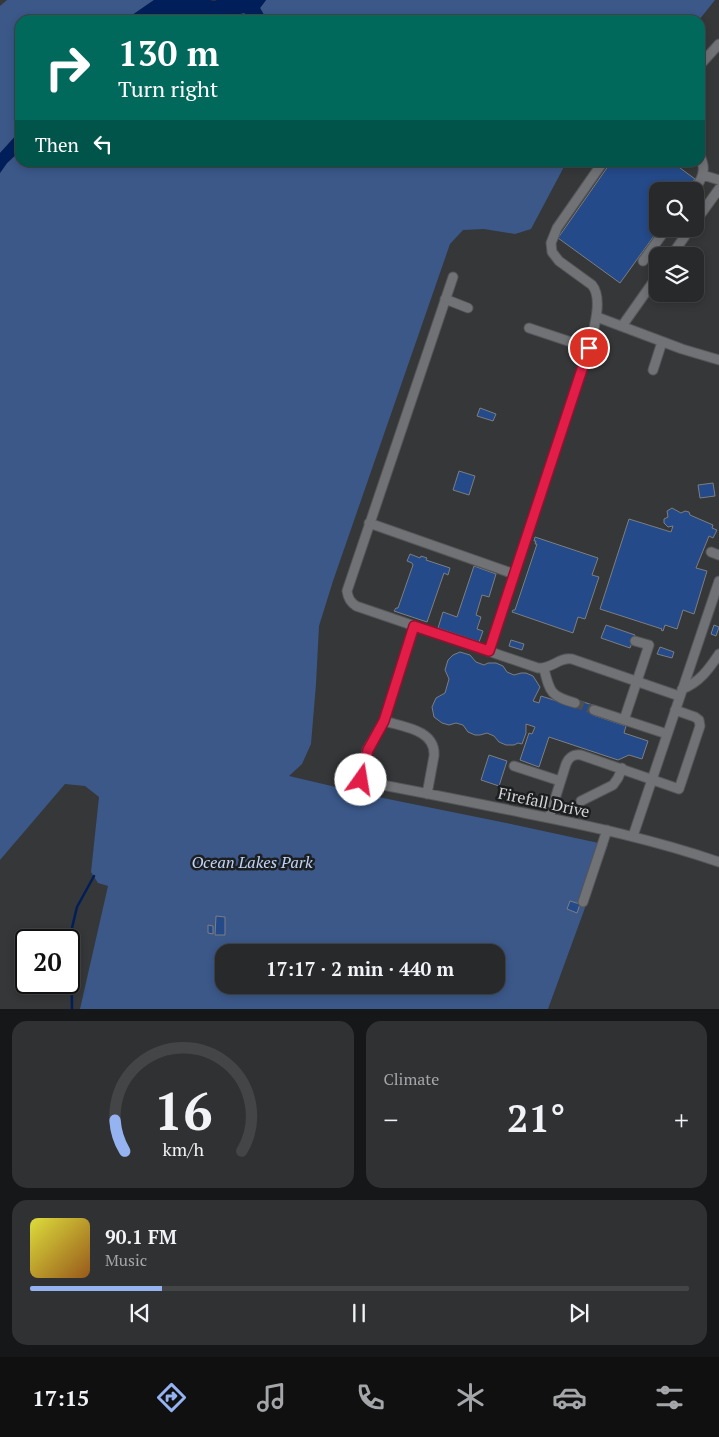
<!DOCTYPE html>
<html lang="en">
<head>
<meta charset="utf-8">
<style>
  body { margin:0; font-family:"PT Serif",serif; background:#303133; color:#f1f3f6; height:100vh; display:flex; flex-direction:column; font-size:19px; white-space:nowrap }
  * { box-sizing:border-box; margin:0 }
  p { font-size:16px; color:#a5a6a9 }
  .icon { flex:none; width:28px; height:28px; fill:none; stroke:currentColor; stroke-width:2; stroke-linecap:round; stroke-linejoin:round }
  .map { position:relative; height:1009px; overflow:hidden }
  .sheet { display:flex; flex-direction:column; gap:12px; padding:12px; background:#161718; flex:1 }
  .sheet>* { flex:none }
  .hud { position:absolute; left:15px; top:15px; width:690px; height:152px; border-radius:15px; box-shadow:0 2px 8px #0003,0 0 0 1px #444547; background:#00695c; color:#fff; overflow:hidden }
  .controls { position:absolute; left:649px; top:182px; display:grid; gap:10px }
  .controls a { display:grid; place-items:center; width:55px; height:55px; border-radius:10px; background:#28292b; box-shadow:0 2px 8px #0003,0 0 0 1px #444547; font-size:25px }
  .speed { position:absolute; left:15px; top:929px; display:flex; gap:10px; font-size:25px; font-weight:700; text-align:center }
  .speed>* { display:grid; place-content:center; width:65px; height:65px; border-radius:50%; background:#28292b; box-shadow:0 2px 8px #0003,0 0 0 1px #444547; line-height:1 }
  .speed .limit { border:2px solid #111; border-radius:8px; background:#fff; color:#111 }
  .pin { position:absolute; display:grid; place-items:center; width:42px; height:42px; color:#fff; margin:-21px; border:2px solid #fff; border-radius:50%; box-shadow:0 1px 5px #0007 }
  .me { position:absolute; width:55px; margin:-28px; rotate:13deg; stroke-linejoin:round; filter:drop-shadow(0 0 4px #0008) }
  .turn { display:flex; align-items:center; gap:18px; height:105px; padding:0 20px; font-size:22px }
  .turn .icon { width:65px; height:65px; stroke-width:2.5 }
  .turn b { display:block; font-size:35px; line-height:42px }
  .then { display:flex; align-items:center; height:48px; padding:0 20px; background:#0003; gap:10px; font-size:19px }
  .big { font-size:38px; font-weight:800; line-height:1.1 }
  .sheet .card { flex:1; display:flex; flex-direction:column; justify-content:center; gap:8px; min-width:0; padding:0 18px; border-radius:15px; background:#303133 }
  .sheet .dial { align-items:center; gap:0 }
  .dial svg { height:130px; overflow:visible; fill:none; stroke:#444547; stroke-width:7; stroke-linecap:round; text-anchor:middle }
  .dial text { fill:#f1f3f6; stroke:none }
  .song { display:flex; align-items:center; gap:15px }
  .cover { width:60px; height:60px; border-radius:8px; background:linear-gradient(135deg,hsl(60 70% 55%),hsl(30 70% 35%)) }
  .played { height:5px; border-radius:2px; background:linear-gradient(90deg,#95b2f1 20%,#444547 20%) }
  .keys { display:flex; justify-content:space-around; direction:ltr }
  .heat { display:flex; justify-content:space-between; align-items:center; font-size:28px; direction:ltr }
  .sheet .tiles { flex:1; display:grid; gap:12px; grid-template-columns:1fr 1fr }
  .card:last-child { grid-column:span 2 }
  .trip { position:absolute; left:215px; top:944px; width:290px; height:50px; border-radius:15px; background:#28292b; box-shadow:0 2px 8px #0003,0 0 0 1px #444547; font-weight:800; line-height:50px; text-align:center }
  .menu { display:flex; height:80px; justify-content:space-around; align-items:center; background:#101011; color:#a5a6a9 }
  .menu .icon { width:35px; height:35px }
  .menu .selected { color:#95b2f1 }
  .menu b { font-size:22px; color:#f1f3f6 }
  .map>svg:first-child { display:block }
</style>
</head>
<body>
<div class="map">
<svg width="719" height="1010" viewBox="0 0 719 1010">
  <rect width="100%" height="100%" fill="#353739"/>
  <path fill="#3b5889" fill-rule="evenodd" d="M 7,0 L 154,0 L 125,20 L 20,20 L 20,131 L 0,153 L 0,6 Z
    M 266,0 L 715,0 L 699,20 L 267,20 L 260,8 Z
    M 244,13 L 256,20 L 229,20 L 235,15 Z
    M 20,151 L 20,162 L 566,163 L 531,229 L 515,234 L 484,229 L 463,230 L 450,244 L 333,581 L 319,626 L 316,684 L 311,744 L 302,764 L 289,776 L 383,798 L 511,824 L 608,845 L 548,1009 L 80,1009 L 108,886 L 98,883 L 91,872 L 99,797 L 85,786 L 65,784 L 0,860 L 0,173 L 7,163 ZM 224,952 L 496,952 L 496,985 L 224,985 Z"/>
  <path fill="#001f5a" d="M 154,0 L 210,0 L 214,1 L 217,0 L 266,0 L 260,8 L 267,20 L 256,20 L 244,13 L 235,15 L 229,20 L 187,20 C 182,16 176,17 171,20 L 125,20 Z
    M 20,131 L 20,151 L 7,163 L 0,173 L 0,153 Z"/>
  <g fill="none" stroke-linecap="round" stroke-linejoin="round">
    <path stroke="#001f5a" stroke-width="2.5" d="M 72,1010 L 71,932 L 77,907 L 94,876"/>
  </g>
  <path fill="#254a89" stroke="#7c7e81" d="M 611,162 L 672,162 L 695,179 L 686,191 L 658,191 L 658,229 L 659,229 L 620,283 L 558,238 Z
    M 480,408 L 496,414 L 493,421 L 477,416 Z
    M 459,471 L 475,476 L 469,495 L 453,490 Z
    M 713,483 L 715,496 L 700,498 L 698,485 Z
    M 672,508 L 681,513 L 685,511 L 689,512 L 690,515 L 713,525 L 712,528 L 717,530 L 713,538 L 709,536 L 696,568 L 707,571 L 694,614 L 683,610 L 677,629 L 665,625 L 663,631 L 661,630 L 662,629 L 600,609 L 629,519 L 671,532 L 673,526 L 668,527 L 664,523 L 664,519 L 668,517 L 667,511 Z
    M 535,537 L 598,558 L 592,575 L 599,577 L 585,619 L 578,617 L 573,633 L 512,612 L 513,610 L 515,610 L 537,544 L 535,544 L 536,541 L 534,541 Z
    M 410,554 L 420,558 L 421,556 L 427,558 L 426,560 L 450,568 L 448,575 L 444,573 L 427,622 L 394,611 L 396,608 L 398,608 L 413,565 L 412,563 L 407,561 Z
    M 474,566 L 496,574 L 489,597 L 482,595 L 476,615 L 481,617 L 477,629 L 483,631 L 479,642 L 438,628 L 443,612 L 457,617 Z
    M 606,625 L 635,635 L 630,648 L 601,638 Z
    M 714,625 L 719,627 L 716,636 L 711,634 Z
    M 511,640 L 524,644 L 522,650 L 509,646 Z
    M 660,647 L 674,652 L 672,658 L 657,654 Z
    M 460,652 L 470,655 L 476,662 L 484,665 L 488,663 L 496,663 L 503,666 L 507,672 L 514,675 L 521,673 L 526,673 L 533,676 L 540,687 L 533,701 L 539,703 L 541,696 L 560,702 L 577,700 L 596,706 L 593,715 L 626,726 L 624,733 L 648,741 L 642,759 L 629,755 L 618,760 L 549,737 L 539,767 L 520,760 L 529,733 L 532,734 L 535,727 L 526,724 L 526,733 L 522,744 L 518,743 L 514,745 L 506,745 L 499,742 L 494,736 L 487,733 L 480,735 L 475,735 L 468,732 L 463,725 L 456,723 L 449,725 L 442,723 L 434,717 L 432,707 L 436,698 L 445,693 L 449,679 L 445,670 L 448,660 L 453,655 Z
    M 489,755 L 507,761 L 499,786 L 481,780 Z
    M 570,901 L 580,904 L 577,913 L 567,909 Z
    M 216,916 L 225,917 L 225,935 L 215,935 Z
    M 208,925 L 213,926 L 213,934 L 208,933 Z"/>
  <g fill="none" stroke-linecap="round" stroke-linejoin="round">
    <path stroke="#4d4f51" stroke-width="9" stroke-dasharray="9 4.5" stroke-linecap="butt" d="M 575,703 L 594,710"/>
    <defs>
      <path id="minor" d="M 700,65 L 719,44
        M 703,175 L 719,180
        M 693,191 C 702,180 707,170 700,156
        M 695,222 L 719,189
        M 671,256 L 690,229
        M 643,261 L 666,229
        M 453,277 L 347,591 C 348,598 350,602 356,606 L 538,668 C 553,669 558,657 572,659 L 679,696
        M 445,299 L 468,308
        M 597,317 L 682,349 L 719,360
        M 622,326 L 658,275
        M 529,328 L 589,348
        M 653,370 L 662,342
        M 369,523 L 514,574
        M 711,552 L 719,555
        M 489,651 L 591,342 C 594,327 603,298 592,285 L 559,261 L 552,252 L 551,243 L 557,228 L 603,162
        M 544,669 C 550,693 551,696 575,703
        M 682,689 C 699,683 709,669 719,654
        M 594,710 L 667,734
        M 624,720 L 649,645 L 635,641
        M 384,721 L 414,626
        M 514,766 L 560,781
        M 427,794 L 434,756 C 436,730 404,727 384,721 L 367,750 L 361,781 C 415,791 470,802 524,813 C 590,826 655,840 719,862
        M 581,801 L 613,785 L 618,778 L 622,768
        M 549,818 L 566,764 C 569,757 573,754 581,755 L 679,789 L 700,726 L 699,720 L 695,717 L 675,710
        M 633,836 L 719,581
        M 583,902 L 607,830"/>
    </defs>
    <use href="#minor" stroke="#545557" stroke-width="11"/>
    <use href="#minor" stroke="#717275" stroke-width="9"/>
  </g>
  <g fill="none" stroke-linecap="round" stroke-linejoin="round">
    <defs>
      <path id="route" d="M 361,780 L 368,750 L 384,721 L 414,626 L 489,651 L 589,348"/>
    </defs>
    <use href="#route" stroke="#92132f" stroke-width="12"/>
    <use href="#route" stroke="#e11d48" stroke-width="9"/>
  </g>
  <g text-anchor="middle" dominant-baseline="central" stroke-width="5" stroke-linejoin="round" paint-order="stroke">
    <g font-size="16" fill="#d3d4d6" stroke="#1d1e1f">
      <text transform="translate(544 802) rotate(12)">Firefall Drive</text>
    </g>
    <g font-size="16" font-style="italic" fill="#bed5fa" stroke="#1d1e1f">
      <text x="252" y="862">Ocean Lakes Park</text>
    </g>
  </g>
</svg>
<div class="controls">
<a><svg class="icon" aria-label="search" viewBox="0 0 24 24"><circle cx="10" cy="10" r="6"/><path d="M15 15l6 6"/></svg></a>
<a><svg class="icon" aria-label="layers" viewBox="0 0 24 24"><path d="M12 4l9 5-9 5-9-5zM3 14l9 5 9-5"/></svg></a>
</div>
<div class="speed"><div class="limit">20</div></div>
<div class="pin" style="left:589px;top:348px;background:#d93025"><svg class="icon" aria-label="arrive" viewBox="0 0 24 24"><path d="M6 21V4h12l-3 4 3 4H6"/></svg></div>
<svg class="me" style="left:361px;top:780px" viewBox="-20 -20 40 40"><circle r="19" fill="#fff"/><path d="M0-13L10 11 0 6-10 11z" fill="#e11d48"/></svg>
<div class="trip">17:17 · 2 min · 440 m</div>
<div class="hud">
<div class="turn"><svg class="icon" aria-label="right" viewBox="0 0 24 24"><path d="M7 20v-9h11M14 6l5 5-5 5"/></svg><div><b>130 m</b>Turn right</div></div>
<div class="then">Then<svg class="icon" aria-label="left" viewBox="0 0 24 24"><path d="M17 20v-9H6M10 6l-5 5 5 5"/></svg></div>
</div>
</div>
<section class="sheet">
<div class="tiles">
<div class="card dial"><svg viewBox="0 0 100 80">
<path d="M14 69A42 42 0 1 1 86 69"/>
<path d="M14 69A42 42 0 0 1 8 50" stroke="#95b2f1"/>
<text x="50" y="56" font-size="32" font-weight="700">16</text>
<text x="50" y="72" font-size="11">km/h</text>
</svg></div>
<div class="card"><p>Climate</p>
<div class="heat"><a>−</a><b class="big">21°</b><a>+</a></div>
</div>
<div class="card">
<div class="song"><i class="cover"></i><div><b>90.1 FM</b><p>Music</p></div></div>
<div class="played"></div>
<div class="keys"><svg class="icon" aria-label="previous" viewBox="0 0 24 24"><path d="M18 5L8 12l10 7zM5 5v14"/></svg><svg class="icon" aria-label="pause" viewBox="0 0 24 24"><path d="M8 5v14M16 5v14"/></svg><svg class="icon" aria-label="next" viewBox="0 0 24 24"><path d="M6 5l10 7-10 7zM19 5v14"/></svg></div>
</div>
</div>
</section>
<nav class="menu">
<b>17:15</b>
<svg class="icon selected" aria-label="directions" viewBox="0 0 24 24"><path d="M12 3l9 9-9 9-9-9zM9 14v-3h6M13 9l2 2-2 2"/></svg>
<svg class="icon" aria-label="music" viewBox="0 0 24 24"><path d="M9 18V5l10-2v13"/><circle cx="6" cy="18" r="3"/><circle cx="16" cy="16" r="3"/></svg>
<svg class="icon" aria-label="phone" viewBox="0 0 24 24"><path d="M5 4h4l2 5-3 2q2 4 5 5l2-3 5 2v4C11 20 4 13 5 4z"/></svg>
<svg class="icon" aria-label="climate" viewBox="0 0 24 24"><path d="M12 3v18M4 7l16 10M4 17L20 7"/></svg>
<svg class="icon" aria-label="car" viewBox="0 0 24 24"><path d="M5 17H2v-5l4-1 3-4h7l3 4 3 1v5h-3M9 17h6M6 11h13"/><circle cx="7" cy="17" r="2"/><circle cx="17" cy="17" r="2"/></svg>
<svg class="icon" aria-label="filters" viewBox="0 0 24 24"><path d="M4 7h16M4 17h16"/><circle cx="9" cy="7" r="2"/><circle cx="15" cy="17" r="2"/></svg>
</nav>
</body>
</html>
